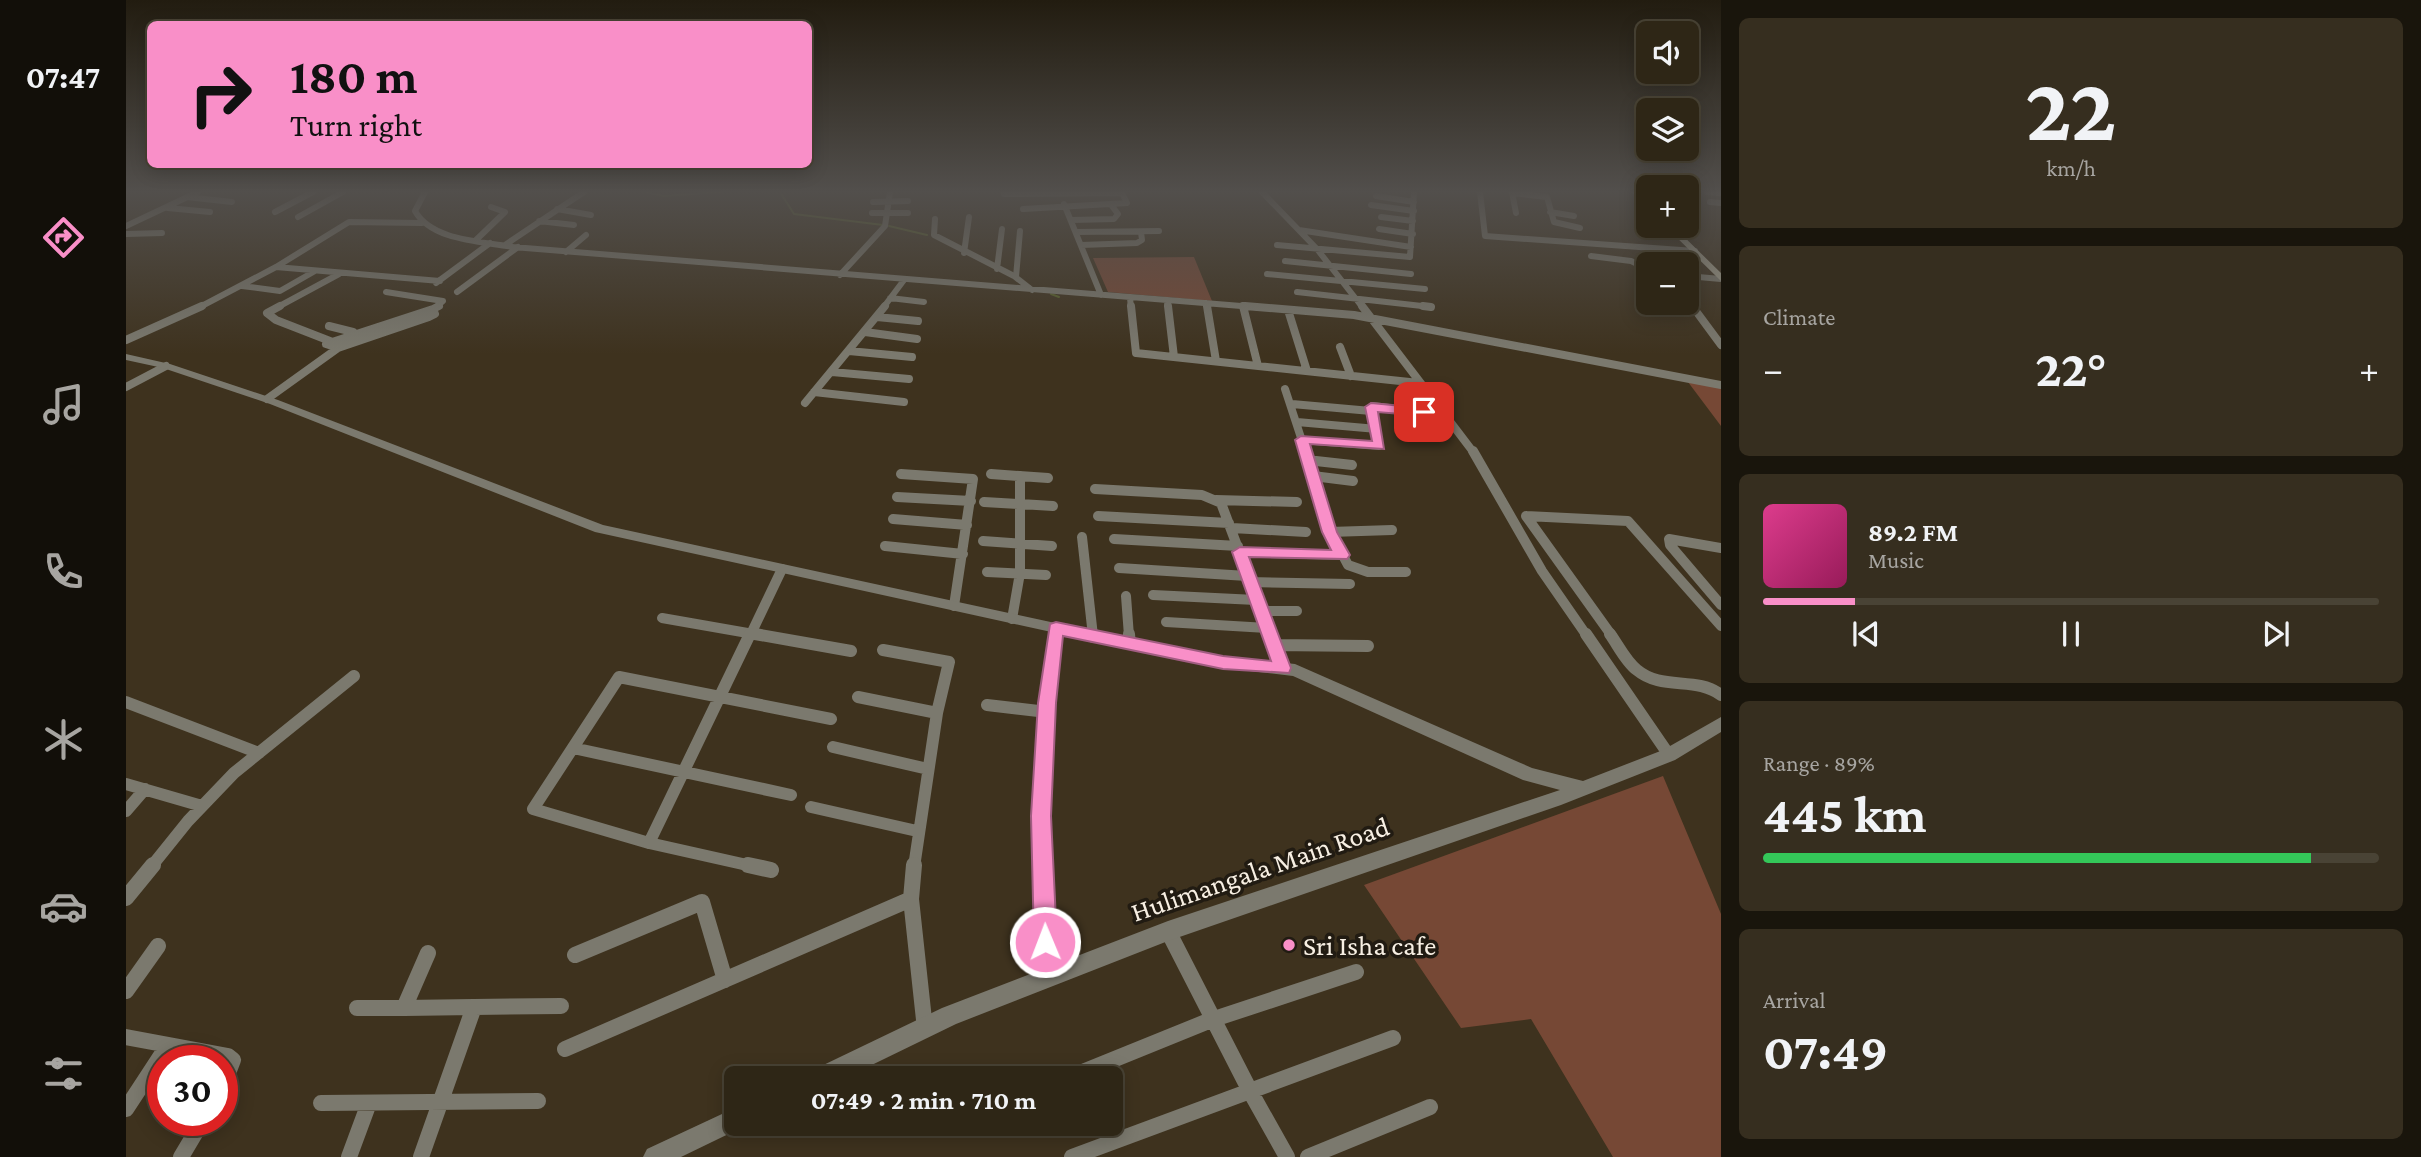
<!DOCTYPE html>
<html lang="en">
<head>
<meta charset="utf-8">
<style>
  body { margin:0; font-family:"Crimson Pro",serif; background:#362e1f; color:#f1f3f6; height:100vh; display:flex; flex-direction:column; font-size:26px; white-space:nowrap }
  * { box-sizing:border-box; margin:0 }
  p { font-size:23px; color:#a7a5a1 }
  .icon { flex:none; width:38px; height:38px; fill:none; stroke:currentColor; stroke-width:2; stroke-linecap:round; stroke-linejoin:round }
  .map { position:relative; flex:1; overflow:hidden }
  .sheet { display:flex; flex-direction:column; gap:18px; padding:18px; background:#19150c; width:700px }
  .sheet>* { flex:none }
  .guide { position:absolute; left:21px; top:21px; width:665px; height:147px; border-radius:10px; box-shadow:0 4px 18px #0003,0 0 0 2px #494335; background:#f98fc8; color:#111; overflow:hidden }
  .fabs { position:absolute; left:1510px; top:21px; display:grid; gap:14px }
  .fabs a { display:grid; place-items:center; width:63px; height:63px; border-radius:10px; background:#2e2616; box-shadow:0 4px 18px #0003,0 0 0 2px #494335; font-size:35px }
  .speed { position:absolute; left:21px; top:1045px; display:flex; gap:14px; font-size:35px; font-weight:700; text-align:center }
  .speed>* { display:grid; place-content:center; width:91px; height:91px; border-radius:50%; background:#2e2616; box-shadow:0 4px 18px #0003,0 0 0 2px #494335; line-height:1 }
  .speed .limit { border:10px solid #d22; background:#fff; color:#111 }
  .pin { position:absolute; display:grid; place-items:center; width:60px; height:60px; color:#fff; margin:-30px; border-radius:14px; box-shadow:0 4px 10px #0006 }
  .me { position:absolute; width:77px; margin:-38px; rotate:359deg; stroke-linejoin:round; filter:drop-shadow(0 0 5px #0008) }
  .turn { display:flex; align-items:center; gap:24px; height:147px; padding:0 28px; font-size:32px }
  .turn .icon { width:91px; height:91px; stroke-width:2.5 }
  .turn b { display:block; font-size:49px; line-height:60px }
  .big { font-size:52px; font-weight:700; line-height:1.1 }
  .sheet .widget { flex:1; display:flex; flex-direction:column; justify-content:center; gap:10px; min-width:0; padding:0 24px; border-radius:10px; background:#362e1f }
  .sheet .dial { align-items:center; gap:0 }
  .dial b { font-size:91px; line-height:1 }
  .song { display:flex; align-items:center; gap:21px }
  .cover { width:84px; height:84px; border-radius:10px; background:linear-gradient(135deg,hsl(330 70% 55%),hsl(330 70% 35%)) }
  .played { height:7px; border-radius:4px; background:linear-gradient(90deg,#f98fc8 15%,#494335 15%) }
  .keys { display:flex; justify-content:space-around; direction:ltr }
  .heat { display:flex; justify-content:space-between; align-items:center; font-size:38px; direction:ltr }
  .charge { height:10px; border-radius:5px; background:linear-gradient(90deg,#34c759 89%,#494335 0) }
  .trip { position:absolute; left:598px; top:1066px; width:399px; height:70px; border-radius:10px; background:#2e2616; box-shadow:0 4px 18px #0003,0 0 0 2px #494335; font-weight:700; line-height:70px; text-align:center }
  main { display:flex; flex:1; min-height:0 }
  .tabs { display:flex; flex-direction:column; width:126px; justify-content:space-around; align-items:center; background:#120f09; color:#a7a5a1 }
  .tabs .icon { width:49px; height:49px }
  .tabs .selected { color:#f98fc8 }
  .tabs b { font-size:32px; color:#f1f3f6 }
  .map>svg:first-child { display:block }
</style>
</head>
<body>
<main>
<nav class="tabs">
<b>07:47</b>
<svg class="icon selected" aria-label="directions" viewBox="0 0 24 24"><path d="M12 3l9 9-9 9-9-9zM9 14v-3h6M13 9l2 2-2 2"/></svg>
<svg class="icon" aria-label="music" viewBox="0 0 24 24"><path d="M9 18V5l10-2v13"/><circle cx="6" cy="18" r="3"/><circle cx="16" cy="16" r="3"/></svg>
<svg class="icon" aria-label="phone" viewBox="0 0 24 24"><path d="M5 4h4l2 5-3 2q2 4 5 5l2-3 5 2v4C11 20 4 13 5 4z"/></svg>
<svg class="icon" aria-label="climate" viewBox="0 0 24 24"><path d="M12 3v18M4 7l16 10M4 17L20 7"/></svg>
<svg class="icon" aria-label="car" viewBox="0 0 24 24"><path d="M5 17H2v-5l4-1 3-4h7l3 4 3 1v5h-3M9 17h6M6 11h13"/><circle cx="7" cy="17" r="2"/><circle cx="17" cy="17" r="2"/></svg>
<svg class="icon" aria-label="filters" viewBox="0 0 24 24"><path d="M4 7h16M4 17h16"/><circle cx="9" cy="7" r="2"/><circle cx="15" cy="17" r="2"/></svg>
</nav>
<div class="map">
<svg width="1595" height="1157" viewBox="0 0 1595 1157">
  <rect width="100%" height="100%" fill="#3e321e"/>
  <path fill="#764835" d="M 1068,257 L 1086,301 L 982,292 L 967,258 Z
    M 1562,382 L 1595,388 L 1595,426 Z
    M 1537,776 L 1595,914 L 1595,1157 L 1487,1157 L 1405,1019 L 1335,1028 L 1238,885 Z"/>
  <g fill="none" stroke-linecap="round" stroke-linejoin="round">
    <path stroke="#59622a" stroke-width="2" d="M 519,192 L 538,196 L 594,192
      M 654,192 L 668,214 L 757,225
      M 763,226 L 801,235
      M 925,294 L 933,297"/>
    <path stroke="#7b796e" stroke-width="6" d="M 299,192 L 289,211 C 306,241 355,241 387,247 L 1140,308
      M 1136,192 L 1191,249 L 1237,308
      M 1354,192 L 1359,236 L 1569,251
      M 1386,192 L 1390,213
      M 1581,192 L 1595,193
      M 1386,193 L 1421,197 L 1428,222 L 1454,228
      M 878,194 L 996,193 L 1001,203 L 897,209
      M 1250,196 L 1288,202
      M 61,197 L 106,202
      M 747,202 L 782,201
      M 1584,202 L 1595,203
      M 938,204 L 975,295
      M 1245,205 L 1288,211
      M 42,208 L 84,212
      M 431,209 L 465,215
      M 149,212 L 187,192
      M 1424,212 L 1448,216
      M 746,213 L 782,213
      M 172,217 L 217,192
      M 1255,217 L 1287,221
      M 809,219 L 808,235 L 888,276 L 906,290
      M 945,220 L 988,219 L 992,214 L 986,206
      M 413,221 L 448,225
      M 0,226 L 72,192
      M 1253,229 L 1287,234
      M 1173,230 L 1285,247
      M 950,232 L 1033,231
      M 0,234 L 36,233
      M 350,240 L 379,212 L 365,207
      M 379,245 L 458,192
      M 955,245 L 1011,243 L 1016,240 L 1015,232
      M 1151,245 L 1284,257 L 1288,192
      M 440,252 L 460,235
      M 838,253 L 843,217
      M 1465,256 L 1505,261 L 1522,269
      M 1159,261 L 1285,274
      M 150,267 L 314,281
      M 871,269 L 876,229
      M 1141,274 L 1299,289
      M 714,275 L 759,226 L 764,192
      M 1561,276 L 1595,279
      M 890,277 L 894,231
      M 310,283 L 364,243
      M 116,286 L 154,291 L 189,271
      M 260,292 L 317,301 L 309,308
      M 331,292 L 392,247
      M 1171,292 L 1305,307
      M 764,298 L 798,302
      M 1004,298 L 1005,308
      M 1041,301 L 1042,308
      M 1080,303 L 1081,308
      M 72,308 L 150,267 L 223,222 L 296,223
      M 150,308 L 213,274
      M 757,308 L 778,280"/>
    <path stroke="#7b796e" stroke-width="8" d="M 154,306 L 141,313 L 150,320 L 204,341
      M 1005,306 L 1010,353 L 1293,383
      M 1042,306 L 1048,357
      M 1081,306 L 1090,361
      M 1117,306 L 1132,366
      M 1119,306 L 1228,315 L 1595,385
      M 1236,306 L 1348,453
      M 1297,306 L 1305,307
      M 1567,307 L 1595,345
      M 307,309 L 313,306
      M 307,309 L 309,314 L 303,317 L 212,348 L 200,344 Z
      M 1162,310 L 1181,371
      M 751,317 L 792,321
      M 203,326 L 227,332
      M 739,332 L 791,339
      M 0,340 L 76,306
      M 1214,347 L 1225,376
      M 723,351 L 786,357
      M 706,372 L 783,379
      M 0,387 L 40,366
      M 1159,389 L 1180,453
      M 688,392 L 778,402
      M 141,399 L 212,348
      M 679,403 L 759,306
      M 1166,404 L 1245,411
      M 1171,422 L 1251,429
      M 1175,440 L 1253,446 L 1247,406 L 1320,415"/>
    <path stroke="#7b796e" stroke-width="10" d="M 1180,451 L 1187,476 L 1227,481
      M 1347,451 L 1416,571 L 1461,636
      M 1181,460 L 1226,465
      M 775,474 L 847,479 L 828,606
      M 865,474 L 922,478
      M 1187,476 L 1203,529 L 1222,565 L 1242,572 L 1280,572
      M 969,489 L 1076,495 L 1095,503 L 1145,636
      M 771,497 L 845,501
      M 1090,500 L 1171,502
      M 858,502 L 927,506
      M 972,516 L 1103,523
      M 1400,516 L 1486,636
      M 1400,516 L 1502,521 L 1595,626
      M 767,519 L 841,525
      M 1106,528 L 1180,532
      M 1204,532 L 1266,530
      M 956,537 L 967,636
      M 988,539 L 1112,546
      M 857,541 L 926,546
      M 759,546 L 837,554
      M 1595,548 L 1543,539 L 1544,545 L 1595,605
      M 1114,552 L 1216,555
      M 993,568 L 1121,576
      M 861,572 L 920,575
      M 1123,582 L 1224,584
      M 1027,595 L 1130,600
      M 1000,596 L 1003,636
      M 1134,611 L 1171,611
      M 536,618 L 639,636
      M 886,619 L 894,573 L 894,476
      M 1040,622 L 1141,628
      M 624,636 L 656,569
      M 929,636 L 930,628"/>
    <path stroke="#7b796e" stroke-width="12" d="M 629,634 L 725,651
      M 967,634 L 967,637
      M 1003,634 L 1004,644
      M 1144,634 L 1157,668
      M 1460,634 L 1543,755
      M 1484,634 C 1492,645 1500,662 1511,670 C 1536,691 1570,676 1595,695
      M 1147,645 L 1242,646
      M 757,650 L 823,662 L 811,713 L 788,867
      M 732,697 L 811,713
      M 0,702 L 133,753
      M 861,705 L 921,712
      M 707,747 L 802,769
      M 447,748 L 665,795
      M 0,784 L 76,806
      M 685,807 L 791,831
      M 0,811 L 19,789
      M 523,843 L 624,634
      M 25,867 L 62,821 L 108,773 L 228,676
      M 630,867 L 523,843 L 407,809 L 493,677 L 705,719
      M 917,867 C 914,789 920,712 929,634"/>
    <path stroke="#7b796e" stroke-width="16" d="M 622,865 L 645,870
      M 788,865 L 785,899 L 799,1029
      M 917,865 L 919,942 L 914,963 L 918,980
      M 0,898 L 27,865
      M 302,953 L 278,1008 L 348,1007
      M 449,955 L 576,902 L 599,980
      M 0,991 L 32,946
      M 231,1008 L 278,1008
      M 0,1037 L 102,1056 L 107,1060 L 96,1089
      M 439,1049 L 785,899
      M 942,1078 L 1085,1020 L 1230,972
      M 195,1103 L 412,1101
      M 0,1109 L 42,1045
      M 55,1157 L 77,1120
      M 223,1157 L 243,1103
      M 295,1157 L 348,1007 L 435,1006
      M 946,1157 L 1124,1091 L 1042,931
      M 1161,1157 L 1124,1091 L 1267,1038
      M 1182,1157 L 1304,1107"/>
    <path fill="#7b796e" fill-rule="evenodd" d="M 0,354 L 44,364 L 152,400 L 477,525 L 980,634 L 1097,656 L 1169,664 L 1406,768 L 1457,781 L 1537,750 L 1595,717 L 1595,732 L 1549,760 L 1435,805 L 1042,941 L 830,1024 L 719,1078 L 684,1078 L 687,1070 L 816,1008 L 1042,921 L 1434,790 L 1397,780 L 1167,676 L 1097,668 L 980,644 L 469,532 L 144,404 L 37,368 L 0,360 Z
      M 611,1107 L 611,1124 L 620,1124 L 619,1126 L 555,1157 L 517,1157 L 521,1149 Z"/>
    <path fill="#a3a08e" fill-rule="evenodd" d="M 1505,192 L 1513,192 L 1522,201 L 1522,207 Z
      M 1539,226 L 1547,226 L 1595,273 L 1595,281 Z"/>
  </g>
  <linearGradient id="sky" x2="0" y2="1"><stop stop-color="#221c10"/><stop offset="0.54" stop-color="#524f4c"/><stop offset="1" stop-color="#524f4c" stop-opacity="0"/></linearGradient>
  <rect width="1595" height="354" fill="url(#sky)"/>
  <path fill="#f98fc8" stroke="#a25d82" stroke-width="2" d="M 1245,403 L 1298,408 L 1304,412 L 1298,416 L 1252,412 L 1258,449 L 1184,444 L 1211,532 L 1224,555 L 1221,559 L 1123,557 L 1165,668 L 1163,673 L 1097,669 L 937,636 L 930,703 L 925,816 L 931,942 L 927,949 L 919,953 L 911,949 L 908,942 L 905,816 L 912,703 L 924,624 L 930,622 L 1097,656 L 1145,661 L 1106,552 L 1114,547 L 1205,550 L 1196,532 L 1169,440 L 1175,436 L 1246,441 L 1239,407 Z"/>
  <circle fill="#f98fc8" stroke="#211b12" stroke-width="2.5" cx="1163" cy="945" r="7"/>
  <g text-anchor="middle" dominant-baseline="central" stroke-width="7" stroke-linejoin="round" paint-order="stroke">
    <g font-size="28" fill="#f7efe3" stroke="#211b12">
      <text transform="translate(1134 869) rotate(-19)">Hulimangala Main Road</text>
    </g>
    <g font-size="28" fill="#f7efe3" stroke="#211b12" text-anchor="start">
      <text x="1177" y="945">Sri Isha cafe</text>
    </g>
  </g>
</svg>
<div class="fabs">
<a><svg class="icon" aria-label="sound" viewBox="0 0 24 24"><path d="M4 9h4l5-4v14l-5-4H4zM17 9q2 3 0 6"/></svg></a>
<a><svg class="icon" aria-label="layers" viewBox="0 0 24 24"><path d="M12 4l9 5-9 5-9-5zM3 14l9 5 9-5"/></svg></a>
<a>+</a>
<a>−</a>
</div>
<div class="speed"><div class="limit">30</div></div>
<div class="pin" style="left:1298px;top:412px;background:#d93025"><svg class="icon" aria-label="arrive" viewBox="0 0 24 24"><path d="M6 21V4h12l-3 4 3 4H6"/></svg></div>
<svg class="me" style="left:919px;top:942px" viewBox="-20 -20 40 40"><circle r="17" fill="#f98fc8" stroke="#fff" stroke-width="3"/><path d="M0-11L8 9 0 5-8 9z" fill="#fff"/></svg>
<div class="trip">07:49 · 2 min · 710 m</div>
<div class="guide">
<div class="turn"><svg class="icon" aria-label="right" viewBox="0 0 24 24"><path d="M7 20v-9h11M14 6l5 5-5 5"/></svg><div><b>180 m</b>Turn right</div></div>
</div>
</div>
<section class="sheet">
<div class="widget dial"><b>22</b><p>km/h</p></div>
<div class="widget"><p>Climate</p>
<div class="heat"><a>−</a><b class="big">22°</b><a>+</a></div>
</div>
<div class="widget">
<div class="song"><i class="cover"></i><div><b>89.2 FM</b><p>Music</p></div></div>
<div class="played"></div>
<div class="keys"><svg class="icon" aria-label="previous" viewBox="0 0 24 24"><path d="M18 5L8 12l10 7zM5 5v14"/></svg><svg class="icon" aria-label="pause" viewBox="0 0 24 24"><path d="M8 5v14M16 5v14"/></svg><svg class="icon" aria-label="next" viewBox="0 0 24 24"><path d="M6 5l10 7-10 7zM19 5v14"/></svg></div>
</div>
<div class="widget"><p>Range · 89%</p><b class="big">445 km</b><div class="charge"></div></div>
<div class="widget"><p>Arrival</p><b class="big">07:49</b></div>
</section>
</main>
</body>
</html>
